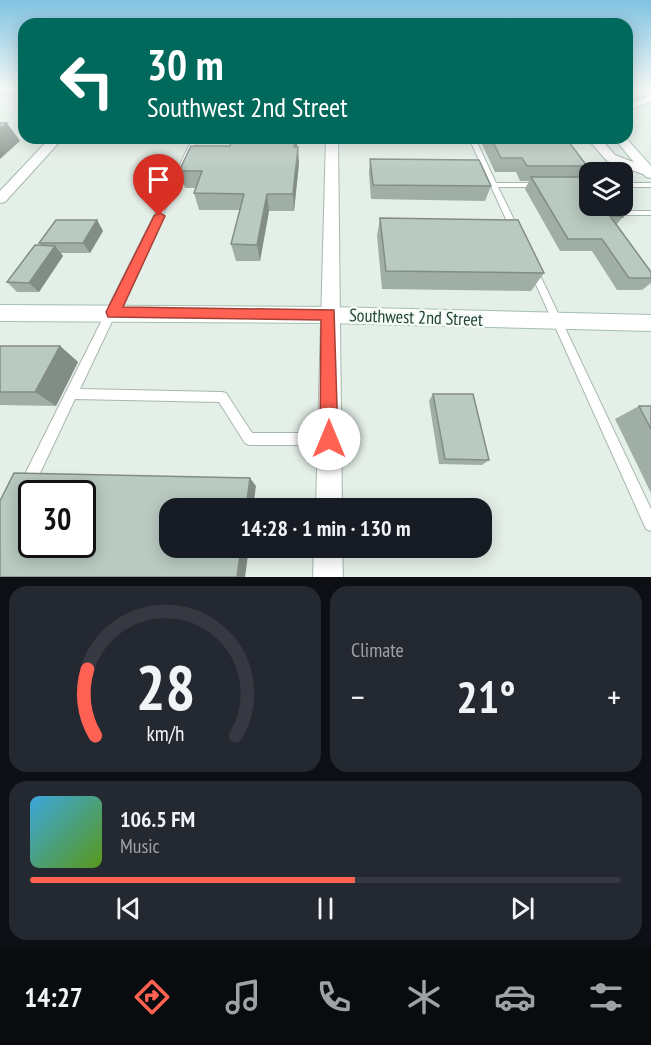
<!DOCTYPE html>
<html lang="en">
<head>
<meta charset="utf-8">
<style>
  body { margin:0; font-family:"PT Sans Narrow",sans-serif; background:#242831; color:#f1f3f6; height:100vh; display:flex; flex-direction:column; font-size:22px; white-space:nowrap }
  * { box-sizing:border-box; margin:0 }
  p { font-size:20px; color:#9ea1a6 }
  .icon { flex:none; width:33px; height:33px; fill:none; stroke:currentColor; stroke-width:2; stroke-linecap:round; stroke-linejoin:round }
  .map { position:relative; height:577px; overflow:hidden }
  .panel { display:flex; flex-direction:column; gap:9px; padding:9px; background:#0d0f14; flex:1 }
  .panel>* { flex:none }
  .banner { position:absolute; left:18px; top:18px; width:615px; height:126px; border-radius:18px; box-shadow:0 3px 15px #0003; background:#00695c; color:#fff; overflow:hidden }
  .controls { position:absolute; left:579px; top:162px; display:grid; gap:12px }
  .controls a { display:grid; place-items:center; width:54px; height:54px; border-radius:12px; background:#171b24; box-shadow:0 3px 15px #0003; font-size:30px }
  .speed { position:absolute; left:18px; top:480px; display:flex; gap:12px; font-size:30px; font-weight:700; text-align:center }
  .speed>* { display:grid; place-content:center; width:78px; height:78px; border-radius:50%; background:#171b24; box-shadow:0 3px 15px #0003; line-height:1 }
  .speed .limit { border:3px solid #111; border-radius:9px; background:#fff; color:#111 }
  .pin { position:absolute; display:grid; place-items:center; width:51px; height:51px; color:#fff; margin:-62px -26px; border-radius:50% 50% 50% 0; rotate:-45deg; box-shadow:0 0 6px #0007 }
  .pin .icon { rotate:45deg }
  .me { position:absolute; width:66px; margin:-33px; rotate:0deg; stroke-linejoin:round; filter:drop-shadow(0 0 4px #0008) }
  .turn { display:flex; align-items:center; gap:21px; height:126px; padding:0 30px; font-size:27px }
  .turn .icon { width:78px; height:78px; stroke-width:2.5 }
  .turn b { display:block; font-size:42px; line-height:51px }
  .big { font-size:45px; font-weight:800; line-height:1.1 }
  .panel .widget { flex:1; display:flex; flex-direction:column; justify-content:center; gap:9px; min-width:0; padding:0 21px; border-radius:18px; background:#242831 }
  .panel .dial { align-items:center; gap:0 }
  .dial svg { height:156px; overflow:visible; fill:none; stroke:#363941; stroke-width:7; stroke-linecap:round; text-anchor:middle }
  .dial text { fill:#f1f3f6; stroke:none }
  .song { display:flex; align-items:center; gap:18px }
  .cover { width:72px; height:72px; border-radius:9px; background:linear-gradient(135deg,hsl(200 70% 55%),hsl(90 70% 35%)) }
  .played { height:6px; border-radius:3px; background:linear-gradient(90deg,#ff6152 55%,#363941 55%) }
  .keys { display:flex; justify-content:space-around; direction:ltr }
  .heat { display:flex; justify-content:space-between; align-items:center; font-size:33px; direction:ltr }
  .panel .tiles { flex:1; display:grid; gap:9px; grid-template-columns:1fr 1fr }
  .widget:last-child { grid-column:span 2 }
  .trip { position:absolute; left:159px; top:498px; width:333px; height:60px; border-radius:18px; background:#171b24; box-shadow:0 3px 15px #0003; font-weight:800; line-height:60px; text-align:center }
  .tabs { display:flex; height:96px; justify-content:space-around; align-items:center; background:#090b0e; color:#9ea1a6 }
  .tabs .icon { width:42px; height:42px }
  .tabs .selected { color:#ff6152 }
  .tabs b { font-size:27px; color:#f1f3f6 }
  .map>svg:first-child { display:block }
</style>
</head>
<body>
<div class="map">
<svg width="651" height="577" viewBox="0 0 651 577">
  <rect width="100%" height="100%" fill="#e4efe8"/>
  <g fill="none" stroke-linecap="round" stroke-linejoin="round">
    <defs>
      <path id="service" d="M 193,138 L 199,138 L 80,389 L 222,392 L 226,393 L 252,433 L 329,433 L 333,435 L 335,439 L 333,443 L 329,445 L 249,445 L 245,443 L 219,402 L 75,399 L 33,488 L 28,489 L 23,488 L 22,483 L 23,478 Z
        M 469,138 L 475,138 L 496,183 L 539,183 L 542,185 L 539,187 L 498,187 L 518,228 L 517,230 L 511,230 L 510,228 Z
        M 622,183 L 651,183 L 651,187 L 622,187 Z
        M 608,211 L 651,211 L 651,215 L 608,215 Z
        M 534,268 L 538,271 L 651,509 L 651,531 L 646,529 L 530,271 Z"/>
      <path id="minor" d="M 0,89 L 24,89 L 24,94 L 0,94 Z
        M 627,89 L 651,91 L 651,97 L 627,94 Z
        M 50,138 L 63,138 L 5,202 L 0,203 L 0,191 Z
        M 326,138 L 338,138 L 342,508 L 316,508 Z
        M 587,138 L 600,138 L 615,155 L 651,169 L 651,177 L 607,161 Z
        M 314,548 L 342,548 L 343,577 L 313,577 Z"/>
      <path id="secondary" d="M 651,96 L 651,102 L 627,110 L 627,104 Z
        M 614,138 L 626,138 L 651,166 L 651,178 L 646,177 Z
        M 0,305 L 329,307 L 651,315 L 651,331 L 329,323 L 0,321 Z"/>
    </defs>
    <use href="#service" stroke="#a6b8ae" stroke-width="2"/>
    <use href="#minor" stroke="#a6b8ae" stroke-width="2"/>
    <use href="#secondary" stroke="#a4bfb1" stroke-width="2"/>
    <use href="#service" fill="#fff" fill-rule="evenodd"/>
    <use href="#minor" fill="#fff" fill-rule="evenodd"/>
    <use href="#secondary" fill="#fff" fill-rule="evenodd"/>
  </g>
  <path fill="#9faea6" d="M 124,138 L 148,138 L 148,139 L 124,139 Z
    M 479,138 L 566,138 L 587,166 L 581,177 L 623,217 L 616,225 L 651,272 L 651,283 L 642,290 L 617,290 L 592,251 L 560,251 L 525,189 L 529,181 L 520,181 L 516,172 L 495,172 Z
    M 230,146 L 297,147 L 299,163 L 294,211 L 269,211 L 260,261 L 236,261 L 231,244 L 240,210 L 199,210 L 194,193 L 196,188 L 185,188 L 179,171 Z
    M 370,159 L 491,186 L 485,201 L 371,199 L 369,173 Z
    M 380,218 L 544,273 L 531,291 L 382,289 L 377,236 Z
    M 97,220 L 103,231 L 90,253 L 61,253 L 63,256 L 39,292 L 17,292 L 7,282 L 41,245 L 39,243 Z
    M 0,346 L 60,346 L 78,362 L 56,406 L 0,405 Z
    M 433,394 L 489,460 L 482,465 L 439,464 L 429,401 Z
    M 639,406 L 651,406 L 651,493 L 615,419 Z"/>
  <path fill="#828d87" d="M 7,123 L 20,141 L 0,159 L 0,129 Z
    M 295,138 L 298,138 L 295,163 L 294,147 Z
    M 298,147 L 299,163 L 294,211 L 293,194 Z
    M 267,194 L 269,211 L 260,261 L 257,245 Z
    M 97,220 L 103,231 L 90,253 L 83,243 Z
    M 55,246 L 63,256 L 39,292 L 29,283 Z
    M 60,346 L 78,362 L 56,406 L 35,392 Z
    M 250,478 L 256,486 L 253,508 L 246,508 Z
    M 241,548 L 249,548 L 245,577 L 237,577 Z"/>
  <path fill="#b9cac1" stroke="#828d87" stroke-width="1.5" fill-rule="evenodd" d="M 0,123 L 7,123 L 0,129 Z
    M 233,138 L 295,138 L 294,147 L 298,147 L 293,194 L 267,194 L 257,245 L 231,244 L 244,194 L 194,193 L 202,171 L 179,171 L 191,146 L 230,146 Z
    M 491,138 L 566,138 L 587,166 L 527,166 L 522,158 L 501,158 Z
    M 370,159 L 479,160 L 491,186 L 373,185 Z
    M 531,177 L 590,177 L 590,206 L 615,206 L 623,217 L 610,216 L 651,272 L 651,278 L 629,278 L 602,239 L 568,239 Z
    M 380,218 L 518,220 L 544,273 L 386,271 Z
    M 56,220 L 97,220 L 83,243 L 39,243 Z
    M 35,245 L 55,246 L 29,283 L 7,282 Z
    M 0,346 L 60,346 L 35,392 L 0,392 Z
    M 433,394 L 473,394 L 489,460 L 445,459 Z
    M 639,406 L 651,406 L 651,429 Z
    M 14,473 L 250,478 L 246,508 L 170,508 L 170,548 L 241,548 L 237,577 L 0,577 L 0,501 ZM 32,494 L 82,494 L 82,544 L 32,544 Z"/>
  <linearGradient id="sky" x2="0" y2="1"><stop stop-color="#81c3e2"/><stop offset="0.52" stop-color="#f3f8f5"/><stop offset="1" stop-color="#f3f8f5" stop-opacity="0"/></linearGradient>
  <rect width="651" height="170" fill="url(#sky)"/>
  <path fill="#ff6152" stroke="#a63f35" stroke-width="1.5" d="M 159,212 L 165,216 L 123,307 L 334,310 L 338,439 L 335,445 L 329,448 L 322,445 L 320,439 L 321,320 L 108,317 L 106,312 L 154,216 Z"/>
  <g text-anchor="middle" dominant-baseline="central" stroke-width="5" stroke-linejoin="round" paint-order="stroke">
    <g font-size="18" fill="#214334" stroke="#f5fbf7">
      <text transform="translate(416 317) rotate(2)">Southwest 2nd Street</text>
    </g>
  </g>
</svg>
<div class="controls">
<a><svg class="icon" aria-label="layers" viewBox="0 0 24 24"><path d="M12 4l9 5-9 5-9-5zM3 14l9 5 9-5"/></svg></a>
</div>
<div class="speed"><div class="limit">30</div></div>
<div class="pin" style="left:159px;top:216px;background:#d93025"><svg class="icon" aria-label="arrive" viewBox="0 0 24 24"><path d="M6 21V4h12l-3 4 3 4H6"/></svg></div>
<svg class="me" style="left:329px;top:439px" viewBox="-20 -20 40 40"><circle r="19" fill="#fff"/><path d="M0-13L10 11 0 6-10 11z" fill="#ff6152"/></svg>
<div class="trip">14:28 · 1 min · 130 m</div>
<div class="banner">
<div class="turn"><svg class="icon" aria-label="left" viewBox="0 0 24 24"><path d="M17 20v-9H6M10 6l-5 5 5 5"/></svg><div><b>30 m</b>Southwest 2nd Street</div></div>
</div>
</div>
<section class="panel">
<div class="tiles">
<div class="widget dial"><svg viewBox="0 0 100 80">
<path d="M14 69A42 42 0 1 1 86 69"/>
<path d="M14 69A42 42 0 0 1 10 35" stroke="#ff6152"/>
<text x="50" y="56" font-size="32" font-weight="700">28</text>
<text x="50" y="72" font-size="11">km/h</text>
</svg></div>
<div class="widget"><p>Climate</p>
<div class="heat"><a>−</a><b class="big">21°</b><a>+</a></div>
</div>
<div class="widget">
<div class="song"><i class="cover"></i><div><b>106.5 FM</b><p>Music</p></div></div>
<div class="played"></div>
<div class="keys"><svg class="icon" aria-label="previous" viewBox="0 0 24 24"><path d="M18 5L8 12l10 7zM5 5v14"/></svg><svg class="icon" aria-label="pause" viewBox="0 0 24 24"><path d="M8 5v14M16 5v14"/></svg><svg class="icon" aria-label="next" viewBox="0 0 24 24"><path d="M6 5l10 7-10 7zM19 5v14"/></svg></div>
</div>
</div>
</section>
<nav class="tabs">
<b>14:27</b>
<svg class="icon selected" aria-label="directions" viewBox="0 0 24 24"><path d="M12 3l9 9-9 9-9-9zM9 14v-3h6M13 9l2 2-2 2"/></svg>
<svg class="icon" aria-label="music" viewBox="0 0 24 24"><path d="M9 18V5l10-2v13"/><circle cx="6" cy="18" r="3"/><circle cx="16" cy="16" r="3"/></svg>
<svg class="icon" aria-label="phone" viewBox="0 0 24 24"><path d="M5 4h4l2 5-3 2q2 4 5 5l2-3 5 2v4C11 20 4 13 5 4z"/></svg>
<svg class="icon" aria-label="climate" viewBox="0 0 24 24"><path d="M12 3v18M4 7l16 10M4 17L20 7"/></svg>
<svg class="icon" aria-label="car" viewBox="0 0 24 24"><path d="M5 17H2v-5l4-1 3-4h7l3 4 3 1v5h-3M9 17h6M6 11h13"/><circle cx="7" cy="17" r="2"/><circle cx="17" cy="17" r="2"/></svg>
<svg class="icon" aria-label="filters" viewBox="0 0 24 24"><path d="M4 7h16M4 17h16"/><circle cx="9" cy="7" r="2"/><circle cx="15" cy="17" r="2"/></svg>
</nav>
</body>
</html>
